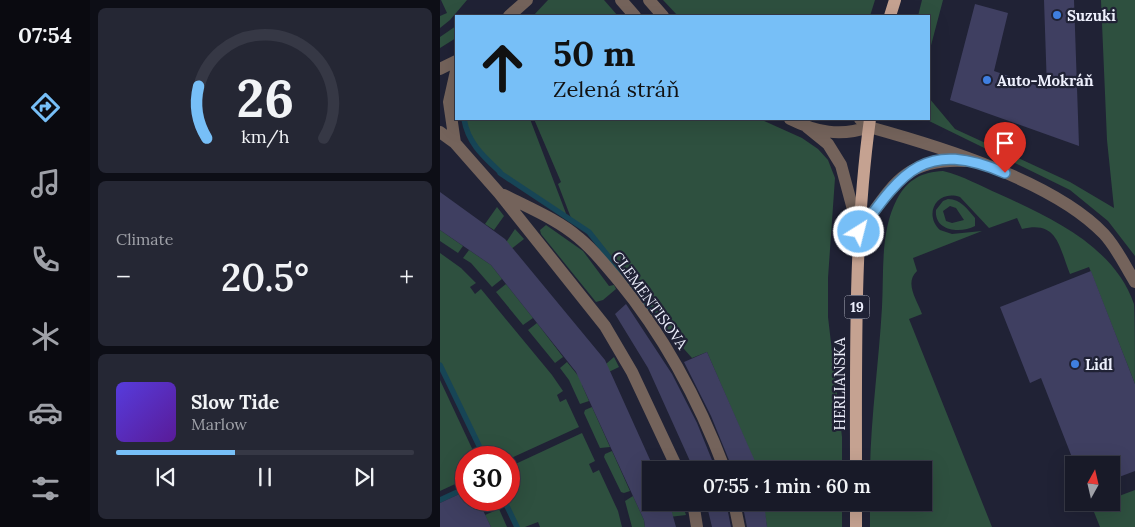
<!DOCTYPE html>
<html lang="en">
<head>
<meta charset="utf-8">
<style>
  body { margin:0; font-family:Lora,serif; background:#252734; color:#f1f3f6; height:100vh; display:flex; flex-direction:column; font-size:19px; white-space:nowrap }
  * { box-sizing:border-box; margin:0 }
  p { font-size:16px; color:#9fa1a8 }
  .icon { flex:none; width:28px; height:28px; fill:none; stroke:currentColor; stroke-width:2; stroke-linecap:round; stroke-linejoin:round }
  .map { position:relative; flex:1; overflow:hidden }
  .side { display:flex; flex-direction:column; gap:8px; padding:8px; background:#0d0e16; width:350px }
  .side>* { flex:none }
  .top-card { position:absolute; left:15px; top:15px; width:475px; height:105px; border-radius:0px; box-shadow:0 5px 20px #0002,0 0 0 1px #363845; background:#77bff7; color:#111; overflow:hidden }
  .needle { width:32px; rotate:8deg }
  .tools { position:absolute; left:625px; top:456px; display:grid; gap:10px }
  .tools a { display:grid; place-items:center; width:55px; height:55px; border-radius:0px; background:#181a28; box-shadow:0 5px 20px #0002,0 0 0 1px #363845; font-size:25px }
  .speed { position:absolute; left:15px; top:446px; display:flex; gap:10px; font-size:25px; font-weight:700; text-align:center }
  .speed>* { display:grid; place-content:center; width:65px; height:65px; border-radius:50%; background:#181a28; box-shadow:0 5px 20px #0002,0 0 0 1px #363845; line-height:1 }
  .speed .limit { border:8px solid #d22; background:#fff; color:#111 }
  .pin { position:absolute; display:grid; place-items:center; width:42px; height:42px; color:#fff; margin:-51px -21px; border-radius:50% 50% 50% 0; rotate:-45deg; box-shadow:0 0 5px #0007 }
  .pin .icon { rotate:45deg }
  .me { position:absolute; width:55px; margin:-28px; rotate:36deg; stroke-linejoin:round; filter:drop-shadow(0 0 4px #0008) }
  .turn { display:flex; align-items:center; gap:18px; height:105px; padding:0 15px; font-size:22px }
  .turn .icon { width:65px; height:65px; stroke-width:2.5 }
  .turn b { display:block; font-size:35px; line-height:42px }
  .big { font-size:38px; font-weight:600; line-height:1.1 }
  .side .widget { flex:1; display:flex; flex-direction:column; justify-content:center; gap:8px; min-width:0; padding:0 18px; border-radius:8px; background:#252734 }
  .side .dial { align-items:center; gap:0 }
  .dial svg { height:130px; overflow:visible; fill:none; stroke:#363845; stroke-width:7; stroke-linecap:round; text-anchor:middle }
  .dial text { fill:#f1f3f6; stroke:none }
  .song { display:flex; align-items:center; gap:15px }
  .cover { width:60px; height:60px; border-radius:8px; background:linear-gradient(135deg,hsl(250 70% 55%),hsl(270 70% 35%)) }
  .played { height:5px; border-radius:2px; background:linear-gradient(90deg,#77bff7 40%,#363845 40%) }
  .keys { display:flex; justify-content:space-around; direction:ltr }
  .heat { display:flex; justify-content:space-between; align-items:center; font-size:28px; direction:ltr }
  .trip { position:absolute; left:202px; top:461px; width:290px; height:50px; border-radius:0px; background:#181a28; box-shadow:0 5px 20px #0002,0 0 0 1px #363845; font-weight:600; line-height:50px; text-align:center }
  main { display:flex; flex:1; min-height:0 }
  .dock { display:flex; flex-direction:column; width:90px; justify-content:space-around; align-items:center; background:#0a0a10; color:#9fa1a8 }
  .dock .icon { width:35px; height:35px }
  .dock .selected { color:#77bff7 }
  .dock b { font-size:22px; color:#f1f3f6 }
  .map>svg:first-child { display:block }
</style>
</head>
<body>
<main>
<nav class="dock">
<b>07:54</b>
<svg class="icon selected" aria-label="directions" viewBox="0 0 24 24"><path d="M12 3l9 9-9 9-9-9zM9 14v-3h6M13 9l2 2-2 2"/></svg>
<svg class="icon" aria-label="music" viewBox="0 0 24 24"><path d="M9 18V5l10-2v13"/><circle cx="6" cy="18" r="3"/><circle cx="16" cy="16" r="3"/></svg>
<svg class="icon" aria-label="phone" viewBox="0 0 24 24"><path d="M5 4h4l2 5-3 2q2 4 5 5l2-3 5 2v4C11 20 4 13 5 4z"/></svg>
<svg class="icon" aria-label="climate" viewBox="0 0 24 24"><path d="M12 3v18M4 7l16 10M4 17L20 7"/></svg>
<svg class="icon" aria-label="car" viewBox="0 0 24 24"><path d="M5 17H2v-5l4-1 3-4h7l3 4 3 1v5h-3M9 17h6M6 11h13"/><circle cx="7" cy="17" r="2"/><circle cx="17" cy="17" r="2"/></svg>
<svg class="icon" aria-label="filters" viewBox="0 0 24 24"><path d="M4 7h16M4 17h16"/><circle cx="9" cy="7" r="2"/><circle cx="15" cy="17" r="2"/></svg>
</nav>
<section class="side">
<div class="widget dial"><svg viewBox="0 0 100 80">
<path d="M14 69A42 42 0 1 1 86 69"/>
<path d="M14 69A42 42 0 0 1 9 37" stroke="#77bff7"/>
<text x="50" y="56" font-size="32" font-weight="700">26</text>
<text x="50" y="72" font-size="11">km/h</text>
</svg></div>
<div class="widget"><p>Climate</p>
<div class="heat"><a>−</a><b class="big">20.5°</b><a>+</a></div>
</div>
<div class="widget">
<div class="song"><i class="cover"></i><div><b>Slow Tide</b><p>Marlow</p></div></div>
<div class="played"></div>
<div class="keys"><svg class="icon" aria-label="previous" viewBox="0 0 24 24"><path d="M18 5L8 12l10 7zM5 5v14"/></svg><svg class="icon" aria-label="pause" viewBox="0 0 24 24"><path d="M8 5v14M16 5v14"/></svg><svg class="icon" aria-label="next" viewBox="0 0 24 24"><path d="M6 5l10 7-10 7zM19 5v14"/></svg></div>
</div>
</section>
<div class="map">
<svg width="695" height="527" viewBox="0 0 695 527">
  <rect width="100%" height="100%" fill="#202235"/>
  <path fill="#2e503f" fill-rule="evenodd" d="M 1,0 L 27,0 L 10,20 L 0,28 L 0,16 L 7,13 Z
    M 108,0 L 164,0 L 178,16 L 93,16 Z
    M 223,0 L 435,0 L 430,16 L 238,16 Z
    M 482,0 L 503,0 L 489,53 L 489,16 L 478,16 Z
    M 661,0 L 695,0 L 695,256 L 668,221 L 630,190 L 485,119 L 489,119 L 489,98 L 515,129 L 630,182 L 674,208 L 667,140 Z
    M 16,26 L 16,38 L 0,48 L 0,37 Z
    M 26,119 L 90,119 L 127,216 C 91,193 33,164 26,119 Z
    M 94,119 L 320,119 L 362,138 L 378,149 L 388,160 L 395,178 L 388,278 L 388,317 L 402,437 L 402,470 L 318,470 L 267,352 L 252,358 L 213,314 L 195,286 L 158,240 L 131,218 L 118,184 L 121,182 Z
    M 503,171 C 523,176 541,186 559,194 C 611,218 674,246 694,304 C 695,317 695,367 695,384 L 649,267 L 630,274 C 619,247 618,220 582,229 L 577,218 L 549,228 L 520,197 C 497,189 483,214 500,230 L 512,234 L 542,231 L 473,258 L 477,271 C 464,283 477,300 482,314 L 469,319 L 552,527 L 430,527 L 430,503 L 484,502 L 484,470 L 430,470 C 431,415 439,361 442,307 C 444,271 440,232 457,199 C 468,179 482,172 503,171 Z
    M 508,199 C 521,199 527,209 535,218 L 535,226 C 520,234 494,231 496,210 L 503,201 ZM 510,206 L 516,208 L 524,220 L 512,223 L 506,221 L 503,211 Z
    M 57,207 L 64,216 L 54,230 L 45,224 Z
    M 106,225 L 143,251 L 169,286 L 174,285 L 176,289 L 163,300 L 156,302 L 101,234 L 100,230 Z
    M 75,229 L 84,239 L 51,265 L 62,279 L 52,287 L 31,263 L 23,258 L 29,250 L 51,265 Z
    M 0,230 L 23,246 L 18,253 L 0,241 Z
    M 0,253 L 21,268 L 36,283 L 30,287 L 35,294 L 41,289 L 112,375 L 123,391 L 117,395 L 120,402 L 126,399 L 139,427 L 69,459 L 45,457 L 0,363 Z
    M 66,284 L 93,318 L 83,325 L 56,292 Z
    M 97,323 L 123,357 L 115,363 L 88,330 Z
    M 174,357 L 179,367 L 142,385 L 149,401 L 140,404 L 129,380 L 120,368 L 127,362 L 144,383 Z
    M 0,380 L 36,457 L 26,458 L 26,479 L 0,491 Z
    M 152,407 L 170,447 L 160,448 L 144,413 L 145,410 Z
    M 142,433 L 155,461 L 149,464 L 153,473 L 159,470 L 178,511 L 182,527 L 100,527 L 98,522 L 85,527 L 78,527 L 65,500 L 69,500 L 69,467 Z
    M 172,451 L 190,491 L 184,493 L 181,492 L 164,457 L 165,454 Z
    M 695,490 L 695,527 L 660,527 L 652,507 L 659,505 L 662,511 L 673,507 L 671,499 Z
    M 193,496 L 204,520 L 242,503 L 246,515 L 204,520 L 205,527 L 192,527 L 185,501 Z
    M 323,503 L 402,503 L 402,527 L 327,527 Z
    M 59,509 L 67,527 L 51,527 L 45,515 Z"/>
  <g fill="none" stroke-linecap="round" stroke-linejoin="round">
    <path stroke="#174556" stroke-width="5.5" d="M 24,119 C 28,143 43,156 60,172
      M 60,173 L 149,232 L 213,313
      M 0,365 L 45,458
      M 0,500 L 26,488
      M 64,500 L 77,527"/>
  </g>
  <path fill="#3f3f61" d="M 604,0 L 634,0 L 639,146 L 510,100 L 535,4 L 568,13 L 554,71 L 607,89 Z
    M 0,192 L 65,239 L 165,360 L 211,462 L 211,502 L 229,502 L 236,527 L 205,527 L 204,520 L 136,372 L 51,265 L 0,230 Z
    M 651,271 L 695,384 L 695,471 L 671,480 L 671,465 L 635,465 L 601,378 L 590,383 L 560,307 Z
    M 186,304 L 232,374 L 257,423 L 276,470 L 254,470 L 208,368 L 175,314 Z
    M 267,352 L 310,450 L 319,470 L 293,470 L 271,416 L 244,362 Z
    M 26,491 L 26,500 L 38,500 L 51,527 L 0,527 L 0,503 Z
    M 266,502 L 286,502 L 291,527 L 272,527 Z
    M 302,502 L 324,502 L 327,527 L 307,527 Z"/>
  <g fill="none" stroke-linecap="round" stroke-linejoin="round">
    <path stroke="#74635b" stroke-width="12" d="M 181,0 L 195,16
      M 209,0 L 223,16
      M 69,16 L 87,0
      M 0,69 L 16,61
      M 350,119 C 376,132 400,137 429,127
      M 420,119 L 429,127 C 498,146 614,181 664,234 C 677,248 685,266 695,282
      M 367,127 L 388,144 L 401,165 L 418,228
      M 0,132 L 15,143 L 59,193 L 165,326 L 192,372 L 238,470
      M 15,143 L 9,102 L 16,71
      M 64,195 C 89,208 117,219 139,238 C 154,250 165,265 178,280 C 225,337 259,401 285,470
      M 419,232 C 452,187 463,158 525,161
      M 253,502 L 257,527
      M 294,502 L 299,527"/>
    <path stroke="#c5a291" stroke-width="12" d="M 450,16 L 455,0
      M 416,470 C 416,353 414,235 430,119
      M 416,502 L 416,527"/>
  </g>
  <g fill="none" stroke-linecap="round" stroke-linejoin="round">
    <defs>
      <path id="route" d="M 419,232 C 463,171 485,139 565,173"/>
    </defs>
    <use href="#route" stroke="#4d7ca1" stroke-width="12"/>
    <use href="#route" stroke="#77bff7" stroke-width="9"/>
  </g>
  <g fill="#3f7fe0" stroke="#202235" stroke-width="2">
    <circle cx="617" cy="15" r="5"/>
    <circle cx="547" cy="80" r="5"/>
    <circle cx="635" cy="364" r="5"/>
  </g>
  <g text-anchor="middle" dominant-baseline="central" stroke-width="4.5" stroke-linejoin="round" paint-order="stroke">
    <rect fill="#202235" stroke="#b0b2c0" stroke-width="1" x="404.5" y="295.5" width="25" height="23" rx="4"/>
    <g font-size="14" font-weight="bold" fill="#edeffc">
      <text x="417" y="307">19</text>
    </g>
    <g font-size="15" font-weight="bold" fill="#edeffc" stroke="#202235" text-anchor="start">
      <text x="627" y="15">Suzuki</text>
      <text x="557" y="80">Auto-Mokráň</text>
      <text x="645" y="364">Lidl</text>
    </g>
    <g font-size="15" fill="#edeffc" stroke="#202235">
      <text transform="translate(210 300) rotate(54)">CLEMENTISOVA</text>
      <text transform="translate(399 384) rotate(-90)">HERLIANSKA</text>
    </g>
  </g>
</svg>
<div class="tools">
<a><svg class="needle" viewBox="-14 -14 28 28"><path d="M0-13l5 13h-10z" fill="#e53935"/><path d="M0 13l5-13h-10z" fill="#9fa1a8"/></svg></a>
</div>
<div class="speed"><div class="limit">30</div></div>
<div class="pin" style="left:565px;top:173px;background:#d93025"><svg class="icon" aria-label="arrive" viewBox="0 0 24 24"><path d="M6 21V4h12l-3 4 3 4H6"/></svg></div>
<svg class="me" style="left:419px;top:232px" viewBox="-20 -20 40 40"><circle r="17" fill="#77bff7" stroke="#fff" stroke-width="3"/><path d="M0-11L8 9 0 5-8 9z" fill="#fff"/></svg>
<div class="trip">07:55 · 1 min · 60 m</div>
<div class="top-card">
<div class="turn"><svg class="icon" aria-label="ahead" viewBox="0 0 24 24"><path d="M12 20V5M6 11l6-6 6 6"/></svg><div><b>50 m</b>Zelená stráň</div></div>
</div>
</div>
</main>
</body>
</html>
